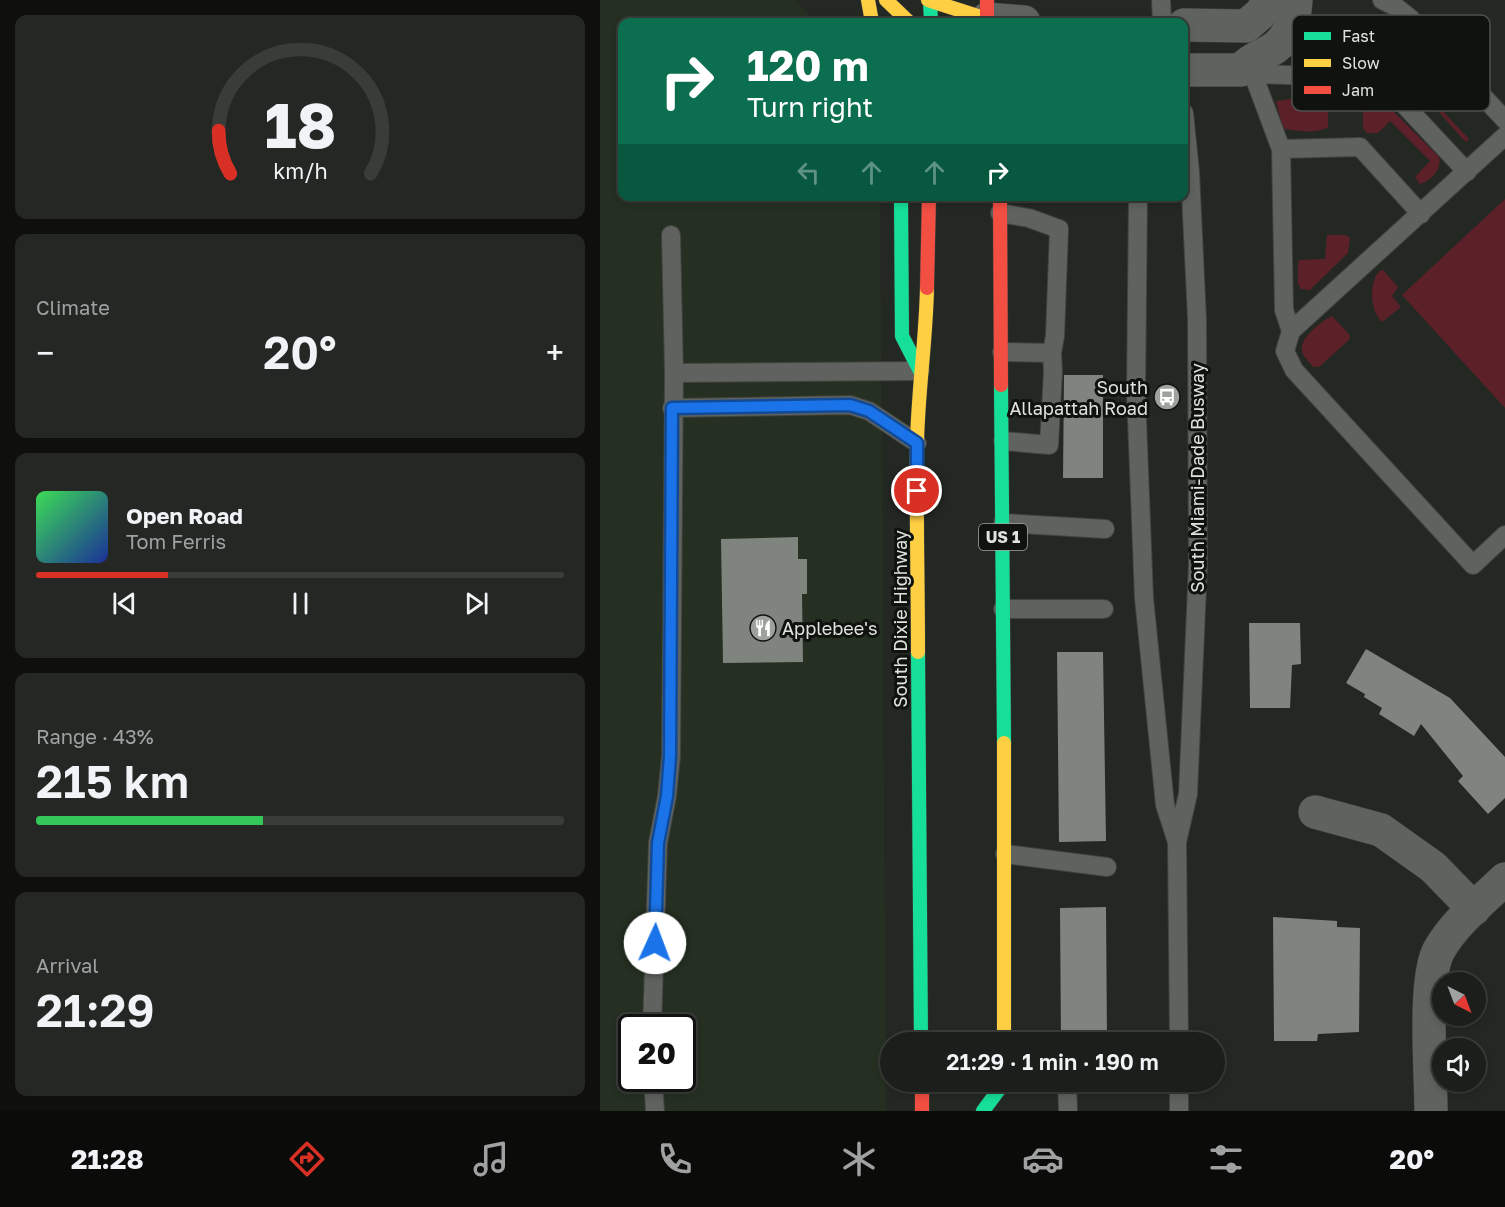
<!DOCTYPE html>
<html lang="en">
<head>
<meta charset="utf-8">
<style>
  body { margin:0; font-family:"Golos Text",sans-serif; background:#242723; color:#f1f3f6; height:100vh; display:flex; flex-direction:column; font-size:22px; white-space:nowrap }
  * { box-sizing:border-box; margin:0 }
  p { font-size:20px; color:#a0a2a2 }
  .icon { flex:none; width:33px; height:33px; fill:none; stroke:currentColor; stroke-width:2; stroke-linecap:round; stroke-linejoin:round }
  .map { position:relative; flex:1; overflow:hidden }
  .details { display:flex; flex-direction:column; gap:15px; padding:15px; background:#0f100e; width:600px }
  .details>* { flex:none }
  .guide { position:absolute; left:18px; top:18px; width:570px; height:183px; border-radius:12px; box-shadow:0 3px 9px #0003,0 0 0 2px #393c39; background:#0b6e4f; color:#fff; overflow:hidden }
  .needle { width:39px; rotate:138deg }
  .controls { position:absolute; left:832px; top:972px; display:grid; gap:12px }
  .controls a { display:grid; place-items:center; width:54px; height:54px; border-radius:50%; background:#1b1e1a; box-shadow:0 3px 9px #0003,0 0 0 2px #393c39; font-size:30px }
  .speed { position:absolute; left:18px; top:1014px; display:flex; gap:12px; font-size:30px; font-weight:700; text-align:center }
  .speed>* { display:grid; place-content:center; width:78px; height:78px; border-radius:50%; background:#1b1e1a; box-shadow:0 3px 9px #0003,0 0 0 2px #393c39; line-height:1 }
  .speed .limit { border:3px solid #111; border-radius:9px; background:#fff; color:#111 }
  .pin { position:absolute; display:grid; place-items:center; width:51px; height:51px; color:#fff; margin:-26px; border:3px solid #fff; border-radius:50%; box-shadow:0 2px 6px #0007 }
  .me { position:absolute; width:66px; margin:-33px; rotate:2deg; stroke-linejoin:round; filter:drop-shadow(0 0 4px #0008) }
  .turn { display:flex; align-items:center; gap:21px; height:126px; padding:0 30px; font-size:27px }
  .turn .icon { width:78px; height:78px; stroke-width:2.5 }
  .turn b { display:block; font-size:42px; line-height:51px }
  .lanes { display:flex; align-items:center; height:57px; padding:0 30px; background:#0003; justify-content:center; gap:30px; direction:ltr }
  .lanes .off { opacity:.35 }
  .big { font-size:45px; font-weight:600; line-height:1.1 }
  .details .card { flex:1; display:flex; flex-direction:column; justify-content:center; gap:9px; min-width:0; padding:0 21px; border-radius:12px; background:#242723 }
  .details .dial { align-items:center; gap:0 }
  .dial svg { height:156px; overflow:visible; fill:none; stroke:#393c39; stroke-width:7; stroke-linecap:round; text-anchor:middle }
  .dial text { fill:#f1f3f6; stroke:none }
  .song { display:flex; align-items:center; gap:18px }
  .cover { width:72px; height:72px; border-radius:9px; background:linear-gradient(135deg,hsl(130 70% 55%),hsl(230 70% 35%)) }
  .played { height:6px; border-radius:3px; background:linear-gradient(90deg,#d93025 25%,#393c39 25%) }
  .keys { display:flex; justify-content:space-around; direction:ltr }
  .heat { display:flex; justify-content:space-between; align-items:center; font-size:33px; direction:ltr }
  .charge { height:9px; border-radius:4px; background:linear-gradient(90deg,#34c759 43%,#393c39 0) }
  .trip { position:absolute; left:280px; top:1032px; width:345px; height:60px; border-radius:30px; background:#1b1e1a; box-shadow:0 3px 9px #0003,0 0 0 2px #393c39; font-weight:600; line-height:60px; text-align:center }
  .dock { display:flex; height:96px; justify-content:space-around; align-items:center; background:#0b0c0a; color:#a0a2a2 }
  .dock .icon { width:42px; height:42px }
  .dock .active { color:#d93025 }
  .dock b { font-size:27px; color:#f1f3f6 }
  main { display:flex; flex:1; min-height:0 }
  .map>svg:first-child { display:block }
</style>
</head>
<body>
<main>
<section class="details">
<div class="card dial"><svg viewBox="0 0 100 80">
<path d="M14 69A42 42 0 1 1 86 69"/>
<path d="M14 69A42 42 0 0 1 8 47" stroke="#d93025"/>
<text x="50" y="56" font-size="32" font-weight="700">18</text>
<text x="50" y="72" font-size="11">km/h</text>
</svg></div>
<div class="card"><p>Climate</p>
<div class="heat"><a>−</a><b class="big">20°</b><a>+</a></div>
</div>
<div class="card">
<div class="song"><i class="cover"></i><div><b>Open Road</b><p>Tom Ferris</p></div></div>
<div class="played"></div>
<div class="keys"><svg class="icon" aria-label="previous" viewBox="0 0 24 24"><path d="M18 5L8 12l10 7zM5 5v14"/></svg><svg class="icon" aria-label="pause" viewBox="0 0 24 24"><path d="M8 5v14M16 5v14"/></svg><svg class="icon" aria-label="next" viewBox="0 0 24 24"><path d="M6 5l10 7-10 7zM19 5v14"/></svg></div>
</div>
<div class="card"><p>Range · 43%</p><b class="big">215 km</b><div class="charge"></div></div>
<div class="card"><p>Arrival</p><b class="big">21:29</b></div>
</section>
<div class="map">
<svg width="905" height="1111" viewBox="0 0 905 1111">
  <rect width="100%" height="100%" fill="#242823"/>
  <path fill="#253022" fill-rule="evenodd" d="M 0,0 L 194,0 L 215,22 L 22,22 L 22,196 L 280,197 L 286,1111 L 0,1111 ZM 32,1028 L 82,1028 L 82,1078 L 32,1078 Z"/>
  <path fill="#5b2028" d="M 755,18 L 759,20 L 761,32 L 757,50 L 793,63 L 805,71 L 869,139 L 866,142 C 848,123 811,77 789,66 C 768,57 746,57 724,56 L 722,19 Z
    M 742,87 L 762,90 L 783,101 L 839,157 C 842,169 831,181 820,184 L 815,177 L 830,161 L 790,121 L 778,133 L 767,133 L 763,128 L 763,109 L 728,108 L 728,127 C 717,134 697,131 685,129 L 682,126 L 676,101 L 725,95 L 726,88 Z
    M 905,199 L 905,408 L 802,295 Z
    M 746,235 L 750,238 L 748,253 L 710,290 L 701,289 L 698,284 L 698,262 L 700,260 L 725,259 L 727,235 Z
    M 781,270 L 783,270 L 798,287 L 792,296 L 801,307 L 782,322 C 770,312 768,280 781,270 Z
    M 732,316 L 749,334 L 750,339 L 719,367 L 713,367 C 710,362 703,357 702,351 C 699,338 722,321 732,316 Z"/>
  <path fill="#80847f" d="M 464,375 L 503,375 L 503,478 L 463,478 Z
    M 198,537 L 198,559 L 207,559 L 207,594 L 202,594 L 203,662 L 123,663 L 121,539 Z
    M 649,623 L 700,623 L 701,664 L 692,665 L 690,708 L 650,708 Z
    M 766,649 L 850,698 L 905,757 L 905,798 L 888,814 L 858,781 L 863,776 L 821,724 L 814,736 L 779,714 L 782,708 L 764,697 L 765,694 L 746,683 Z
    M 457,652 L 503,652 L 506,841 L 459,842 Z
    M 506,907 L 507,1042 L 461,1042 L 460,908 Z
    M 673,917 L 737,921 L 737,927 L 760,928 L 759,1032 L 718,1034 L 717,1041 L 674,1041 Z"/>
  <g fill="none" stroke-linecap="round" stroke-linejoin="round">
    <defs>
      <path id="lane" d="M 561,0 L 562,22
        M 782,0 L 796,7 L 810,18 L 905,120
        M 641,70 L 653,74 L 755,77 L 776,84 L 797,97 L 867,172
        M 653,74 L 681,149 L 684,310 L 691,331
        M 905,136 L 691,331 L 685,351 L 694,370 L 873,565 L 905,535
        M 681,149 L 760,147 L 821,214
        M 538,196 L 536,394 L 544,598 L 565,805 L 577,842 L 588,794 L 598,564 L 597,319 L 590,172 L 584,113
        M 400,213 L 429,218 L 459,229 L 455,336 L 452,353 L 402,352
        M 74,373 L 320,371
        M 72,408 L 250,405 L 269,411 L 317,443
        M 403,441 L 449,445 L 453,372 L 452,353
        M 403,523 L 505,529
        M 403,609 L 504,609
        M 577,842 L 579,1042
        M 405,854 L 507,867
        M 52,1028 L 58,843 L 67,796 L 71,756 L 74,373 L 71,235
        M 53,1078 L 55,1111
        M 467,1082 L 468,1111
        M 579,1082 L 579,1111"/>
      <path id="street" d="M 387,19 L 424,22
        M 584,25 L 646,26 L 660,14 L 670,0
        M 584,70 L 641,70 C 651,59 656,59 668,52 C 688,42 695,21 696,0
        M 715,812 L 781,830 L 833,867 L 874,909
        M 831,1111 C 831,1074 823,979 839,950 C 855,922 882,901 905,879"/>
      <path id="fast" d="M 330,0 L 331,22
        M 301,196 L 302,336 L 320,371
        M 401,385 L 404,743
        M 318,652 L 321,1042
        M 383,1111 L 403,1084"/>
      <path id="slow" d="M 268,0 L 272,22
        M 286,0 L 309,22
        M 328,0 L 387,19
        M 318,652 C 318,583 316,512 317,443 C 318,391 326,340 327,288
        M 404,1042 L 404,743"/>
      <path id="jam" d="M 387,0 L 387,22
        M 400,196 L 401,385
        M 327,288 L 329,196
        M 322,1082 L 322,1111"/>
    </defs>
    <use href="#lane" stroke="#40433f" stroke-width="20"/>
    <use href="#street" stroke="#40433f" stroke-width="34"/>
    <use href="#fast" stroke="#40433f" stroke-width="15"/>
    <use href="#slow" stroke="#40433f" stroke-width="15"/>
    <use href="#jam" stroke="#40433f" stroke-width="15"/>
    <use href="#lane" stroke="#5f625e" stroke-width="18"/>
    <use href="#street" stroke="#5f625e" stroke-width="33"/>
    <use href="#fast" stroke="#16e098" stroke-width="14"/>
    <use href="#slow" stroke="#ffcf43" stroke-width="14"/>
    <use href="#jam" stroke="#f24e42" stroke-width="14"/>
  </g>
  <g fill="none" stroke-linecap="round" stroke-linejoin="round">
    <defs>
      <path id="route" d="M 55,943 L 58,843 L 67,796 L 70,756 L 72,408 L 250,405 L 269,411 L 317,443 L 317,491"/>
    </defs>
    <use href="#route" stroke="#114b97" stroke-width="15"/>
    <use href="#route" stroke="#1a73e8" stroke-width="10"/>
  </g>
  <defs>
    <symbol id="bus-disc" viewBox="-11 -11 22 22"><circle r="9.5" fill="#9ea29c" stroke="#0f120e"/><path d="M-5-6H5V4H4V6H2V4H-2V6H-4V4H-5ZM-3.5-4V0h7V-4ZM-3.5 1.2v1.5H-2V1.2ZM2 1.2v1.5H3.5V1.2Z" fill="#fff"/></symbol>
    <symbol id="restaurant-disc" viewBox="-11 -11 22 22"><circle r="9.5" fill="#9ea29c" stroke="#0f120e"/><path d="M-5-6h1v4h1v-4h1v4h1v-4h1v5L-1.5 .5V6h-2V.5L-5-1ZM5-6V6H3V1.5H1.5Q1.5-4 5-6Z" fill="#fff"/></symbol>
  </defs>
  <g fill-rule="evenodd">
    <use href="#bus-disc" x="552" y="382" width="30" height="30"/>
    <use href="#restaurant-disc" x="148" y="613" width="30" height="30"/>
  </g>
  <g text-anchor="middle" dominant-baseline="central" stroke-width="6" stroke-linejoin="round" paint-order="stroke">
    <rect fill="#0f120e" stroke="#a1a49f" stroke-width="1.5" x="379" y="524" width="48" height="26" rx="4.5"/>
    <g font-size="16" font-weight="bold" fill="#dfe3dd">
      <text x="403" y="537">US 1</text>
    </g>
    <g font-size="18" fill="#dfe3dd" stroke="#0f120e" text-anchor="end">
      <text x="548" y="387">South<tspan x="548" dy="21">Allapattah Road</tspan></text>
      <text x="182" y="628" text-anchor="start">Applebee's</text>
    </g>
    <g font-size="18" fill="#dfe3dd" stroke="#0f120e">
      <text transform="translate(597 478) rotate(-90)">South Miami-Dade Busway</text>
      <text transform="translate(300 619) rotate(-90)">South Dixie Highway</text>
    </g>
  </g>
  <rect x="692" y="15" width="198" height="96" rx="9" fill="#0f120e" stroke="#4d514c" stroke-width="1.5"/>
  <rect x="704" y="32" width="27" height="8" fill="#16e098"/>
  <rect x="704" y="59" width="27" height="8" fill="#ffcf43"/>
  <rect x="704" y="86" width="27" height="8" fill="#f24e42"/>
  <g font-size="16" fill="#dfe3dd">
    <text x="742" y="42">Fast</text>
    <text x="742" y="69">Slow</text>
    <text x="742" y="96">Jam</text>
  </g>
</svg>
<div class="controls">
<a><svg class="needle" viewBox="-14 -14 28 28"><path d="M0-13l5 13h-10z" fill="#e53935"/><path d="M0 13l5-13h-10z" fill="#a0a2a2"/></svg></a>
<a><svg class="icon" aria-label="sound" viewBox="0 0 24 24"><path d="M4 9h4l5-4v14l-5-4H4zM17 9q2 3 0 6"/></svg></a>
</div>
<div class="speed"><div class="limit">20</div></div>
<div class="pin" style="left:317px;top:491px;background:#d93025"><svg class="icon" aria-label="arrive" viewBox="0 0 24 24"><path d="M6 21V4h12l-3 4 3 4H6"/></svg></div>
<svg class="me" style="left:55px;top:943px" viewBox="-20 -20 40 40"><circle r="19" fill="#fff"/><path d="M0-13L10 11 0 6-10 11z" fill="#1a73e8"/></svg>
<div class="trip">21:29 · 1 min · 190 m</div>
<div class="guide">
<div class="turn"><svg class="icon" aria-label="right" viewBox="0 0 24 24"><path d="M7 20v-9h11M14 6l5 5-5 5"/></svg><div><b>120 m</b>Turn right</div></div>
<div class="lanes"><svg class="icon off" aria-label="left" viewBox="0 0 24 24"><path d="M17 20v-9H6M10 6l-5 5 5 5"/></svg><svg class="icon off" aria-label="ahead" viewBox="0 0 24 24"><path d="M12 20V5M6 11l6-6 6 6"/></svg><svg class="icon off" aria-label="ahead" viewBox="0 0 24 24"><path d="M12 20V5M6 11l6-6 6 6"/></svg><svg class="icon" aria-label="right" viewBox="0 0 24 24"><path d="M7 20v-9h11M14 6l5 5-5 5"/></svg></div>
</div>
</div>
</main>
<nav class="dock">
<b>21:28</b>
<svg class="icon active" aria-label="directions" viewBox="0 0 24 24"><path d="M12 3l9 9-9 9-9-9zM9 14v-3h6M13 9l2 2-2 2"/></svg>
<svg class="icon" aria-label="music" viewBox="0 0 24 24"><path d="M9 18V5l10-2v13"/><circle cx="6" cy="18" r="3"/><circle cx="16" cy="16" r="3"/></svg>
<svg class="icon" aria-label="phone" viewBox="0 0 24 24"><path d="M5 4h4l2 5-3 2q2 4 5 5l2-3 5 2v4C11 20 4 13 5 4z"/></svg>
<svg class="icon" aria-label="climate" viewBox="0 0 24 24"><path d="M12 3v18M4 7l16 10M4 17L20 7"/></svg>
<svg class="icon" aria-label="car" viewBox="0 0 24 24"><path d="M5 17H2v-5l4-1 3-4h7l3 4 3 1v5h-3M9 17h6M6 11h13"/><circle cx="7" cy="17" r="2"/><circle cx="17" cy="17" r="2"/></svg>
<svg class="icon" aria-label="filters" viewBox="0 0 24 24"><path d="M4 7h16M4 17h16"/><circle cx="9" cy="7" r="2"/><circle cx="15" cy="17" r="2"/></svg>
<b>20°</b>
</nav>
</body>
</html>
